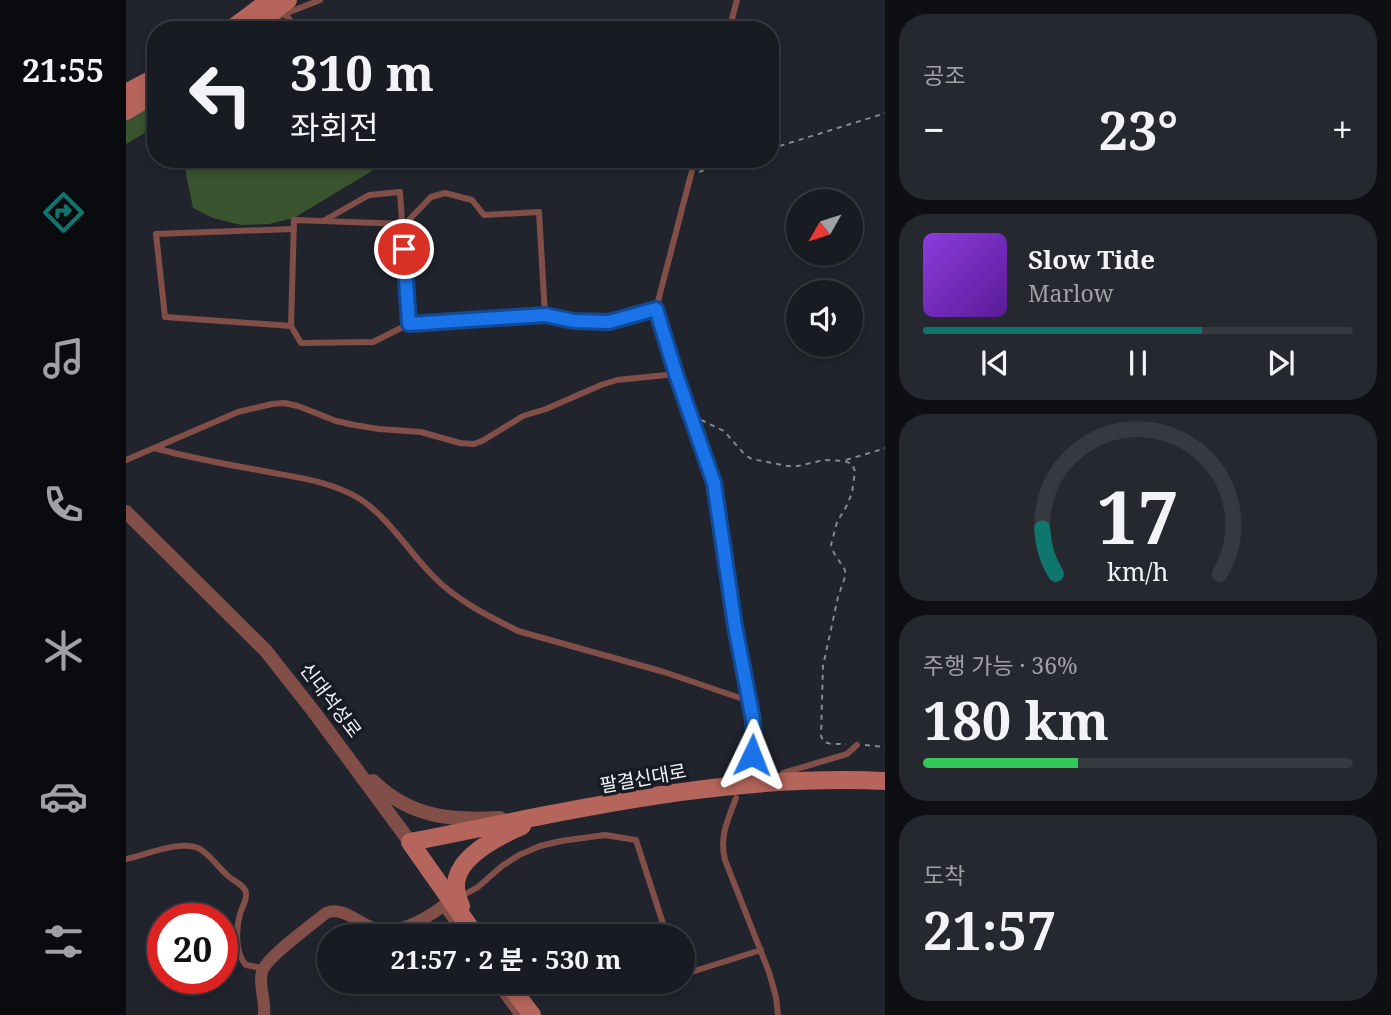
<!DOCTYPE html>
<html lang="ko">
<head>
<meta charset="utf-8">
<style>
  body { margin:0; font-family:"Noto Serif","Noto Sans KR",serif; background:#26282f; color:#f1f3f6; height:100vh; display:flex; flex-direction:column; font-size:26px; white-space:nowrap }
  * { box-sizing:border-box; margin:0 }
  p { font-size:23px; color:#9fa1a5 }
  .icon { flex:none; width:38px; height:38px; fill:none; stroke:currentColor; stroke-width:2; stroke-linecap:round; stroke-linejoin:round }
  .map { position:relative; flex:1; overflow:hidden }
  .panel { display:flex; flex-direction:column; gap:14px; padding:14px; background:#0e0f13; width:506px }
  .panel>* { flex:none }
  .banner { position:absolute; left:21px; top:21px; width:632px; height:147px; border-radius:28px; box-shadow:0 4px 10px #0003,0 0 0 2px #373940; background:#191b22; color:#f1f3f6; overflow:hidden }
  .needle { width:46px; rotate:231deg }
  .controls { position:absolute; left:660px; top:189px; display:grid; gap:14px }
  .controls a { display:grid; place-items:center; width:77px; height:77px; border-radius:50%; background:#191b22; box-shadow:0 4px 10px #0003,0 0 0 2px #373940; font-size:35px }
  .speed { position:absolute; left:21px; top:903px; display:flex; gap:14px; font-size:35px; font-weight:700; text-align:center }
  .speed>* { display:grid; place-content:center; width:91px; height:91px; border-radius:50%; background:#191b22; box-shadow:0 4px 10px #0003,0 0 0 2px #373940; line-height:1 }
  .speed .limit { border:10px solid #d22; background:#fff; color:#111 }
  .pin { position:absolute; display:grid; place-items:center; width:60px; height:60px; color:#fff; margin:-30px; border:4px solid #fff; border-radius:50%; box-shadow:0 2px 7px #0007 }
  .me { position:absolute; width:77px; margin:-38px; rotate:2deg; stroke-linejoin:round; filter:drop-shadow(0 0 5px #0008) }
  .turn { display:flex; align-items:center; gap:24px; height:147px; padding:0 28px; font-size:32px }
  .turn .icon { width:91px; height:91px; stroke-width:2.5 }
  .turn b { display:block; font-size:49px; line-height:60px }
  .big { font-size:52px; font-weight:700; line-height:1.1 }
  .panel .widget { flex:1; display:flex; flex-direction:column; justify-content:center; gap:10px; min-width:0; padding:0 24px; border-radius:28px; background:#26282f }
  .panel .dial { align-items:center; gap:0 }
  .dial svg { height:182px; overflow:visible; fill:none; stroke:#373940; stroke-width:7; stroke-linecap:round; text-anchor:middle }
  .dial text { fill:#f1f3f6; stroke:none }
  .song { display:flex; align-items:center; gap:21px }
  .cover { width:84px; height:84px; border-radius:10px; background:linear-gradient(135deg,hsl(270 70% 55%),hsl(270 70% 35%)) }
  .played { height:7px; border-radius:4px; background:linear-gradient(90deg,#0f766e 65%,#373940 65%) }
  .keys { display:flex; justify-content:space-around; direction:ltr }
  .heat { display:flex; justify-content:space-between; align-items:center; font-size:38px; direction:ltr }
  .charge { height:10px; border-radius:5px; background:linear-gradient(90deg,#34c759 36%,#373940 0) }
  .trip { position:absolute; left:191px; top:924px; width:378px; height:70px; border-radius:35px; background:#191b22; box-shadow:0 4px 10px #0003,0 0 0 2px #373940; font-weight:700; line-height:70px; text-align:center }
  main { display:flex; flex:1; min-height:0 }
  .tabs { display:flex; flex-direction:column; width:126px; justify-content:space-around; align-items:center; background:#0a0b0e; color:#9fa1a5 }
  .tabs .icon { width:49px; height:49px }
  .tabs .selected { color:#0f766e }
  .tabs b { font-size:32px; color:#f1f3f6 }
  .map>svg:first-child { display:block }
</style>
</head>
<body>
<main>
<nav class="tabs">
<b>21:55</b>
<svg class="icon selected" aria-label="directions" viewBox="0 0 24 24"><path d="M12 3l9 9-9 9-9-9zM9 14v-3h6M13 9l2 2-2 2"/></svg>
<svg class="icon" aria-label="music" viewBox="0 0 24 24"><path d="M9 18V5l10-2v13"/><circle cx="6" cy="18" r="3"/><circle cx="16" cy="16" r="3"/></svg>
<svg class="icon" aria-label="phone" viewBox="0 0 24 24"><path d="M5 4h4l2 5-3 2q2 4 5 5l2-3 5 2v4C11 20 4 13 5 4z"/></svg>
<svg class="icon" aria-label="climate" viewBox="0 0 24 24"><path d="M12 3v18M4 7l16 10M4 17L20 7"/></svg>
<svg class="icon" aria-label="car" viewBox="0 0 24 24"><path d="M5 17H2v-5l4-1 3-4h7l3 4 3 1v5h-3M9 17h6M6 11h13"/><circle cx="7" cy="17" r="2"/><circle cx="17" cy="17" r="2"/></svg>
<svg class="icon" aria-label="filters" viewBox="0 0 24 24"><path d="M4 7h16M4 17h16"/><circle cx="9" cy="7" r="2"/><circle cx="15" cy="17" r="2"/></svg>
</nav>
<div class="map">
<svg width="760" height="1015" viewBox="0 0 760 1015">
  <rect width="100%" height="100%" fill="#21242d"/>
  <path fill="#39542f" d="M 30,103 L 30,126 L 0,144 L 0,121 Z
    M 57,159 L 234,159 L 236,163 L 252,165 L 246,171 L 168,218 L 143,224 L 115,225 L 87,218 L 67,208 Z"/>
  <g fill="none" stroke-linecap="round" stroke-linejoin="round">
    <path stroke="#85888f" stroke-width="2" stroke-dasharray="5 5" stroke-linecap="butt" d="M 644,149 L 760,113
      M 573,172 L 612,159
      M 575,420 L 598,431 L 619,455 L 626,459 L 661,466 L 672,466 L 698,460 L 718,461 L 726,464 L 729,471 L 726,493 L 720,507 L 711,522 L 705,545 L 708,553 L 719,570 L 719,577 L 712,597 L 697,666 L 695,736 L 698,742 L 705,744 L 720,744
      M 720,460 L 760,448
      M 739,745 L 760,747"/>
    <path stroke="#814f48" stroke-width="6" d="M 159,14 L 172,30
      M 151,17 L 194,0
      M 603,30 L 611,0
      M 569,159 L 530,309 L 550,374 L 588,483 L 609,626 L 627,720 L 628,740 L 626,755 L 620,772
      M 199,220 L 243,195 L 274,192 L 283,324
      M 419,315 L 283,324 L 247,342 L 175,343 L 165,326 L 168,220 L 279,224 L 305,197 L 319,193 L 346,200 L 358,215 L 413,212 L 419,315 C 439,319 459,324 481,322 C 497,320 514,313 530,309
      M 165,326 L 39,317 L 30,234 L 167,229
      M 28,448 C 62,457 97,464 132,470 C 166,477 204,480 234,499 C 263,518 283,552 307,576 C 330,600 362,616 392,631 L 538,672 L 623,701
      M 0,460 L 112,412 L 146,404 L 158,403 L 172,406 L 210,421 L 228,425 L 253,429 L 295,432 L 334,443 L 348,444 L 356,441 L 397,416 L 420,409 L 475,385 L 491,380 L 550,374
      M 655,781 L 657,773 L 721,754 L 731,745
      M 610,798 C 602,820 593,836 599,860 L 643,972 L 650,997 L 652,1015
      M 0,859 C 20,855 55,839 74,849 C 84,855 92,867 101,875 C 107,881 119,885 120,893 C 121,900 116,907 114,914 C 110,928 109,954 120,965 L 136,968
      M 334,897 L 352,887 L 376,866 L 393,855 L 414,846 L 435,841 L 479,835 L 510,840 L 541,936
      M 316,907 L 336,936
      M 556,975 L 635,950
      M 367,982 L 391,1015"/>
    <path stroke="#814f48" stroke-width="12" d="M 138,1015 C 140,1001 132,985 136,972 C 139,958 187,924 200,913 C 219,905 236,928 255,930 C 281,932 306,915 325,900"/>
    <path stroke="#814f48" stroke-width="14" d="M 0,512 L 140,651 L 188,712 L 284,842
      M 247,781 C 284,817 324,821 374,818"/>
    <path stroke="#b5655b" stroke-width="18" d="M 137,19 L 162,0
      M 104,30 L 144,0
      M 0,93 L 30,77
      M 0,111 L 30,93
      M 335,906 C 331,897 328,888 331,878 C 337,854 375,835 396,826
      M 350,936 L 284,842 C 440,812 599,773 760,781
      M 381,982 L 406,1015"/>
  </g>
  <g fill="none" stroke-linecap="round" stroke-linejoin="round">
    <defs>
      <path id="route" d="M 278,249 L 283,324 L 419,315 L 448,321 L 483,322 L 530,309 L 550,374 L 588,483 L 609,626 L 627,720 L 628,740 L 626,755"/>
    </defs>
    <use href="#route" stroke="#114b97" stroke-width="18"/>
    <use href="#route" stroke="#1a73e8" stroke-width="12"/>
  </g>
  <g text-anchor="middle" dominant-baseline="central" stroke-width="7" stroke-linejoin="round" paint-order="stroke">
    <g font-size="19" fill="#f2f5fb" stroke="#181b23">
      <text transform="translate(205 700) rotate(53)">신대석성로</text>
      <text transform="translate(517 778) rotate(-10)">팔결신대로</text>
    </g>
  </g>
</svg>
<div class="controls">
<a><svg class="needle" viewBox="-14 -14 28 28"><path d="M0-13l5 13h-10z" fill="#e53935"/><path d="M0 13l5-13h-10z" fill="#9fa1a5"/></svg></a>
<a><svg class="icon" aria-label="sound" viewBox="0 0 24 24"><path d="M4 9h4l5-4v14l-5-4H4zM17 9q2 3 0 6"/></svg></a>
</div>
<div class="speed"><div class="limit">20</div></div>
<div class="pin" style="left:278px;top:249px;background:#d93025"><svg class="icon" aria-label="arrive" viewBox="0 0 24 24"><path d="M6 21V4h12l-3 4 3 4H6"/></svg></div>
<svg class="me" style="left:626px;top:755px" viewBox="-20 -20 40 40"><path d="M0-17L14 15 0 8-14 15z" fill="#1a73e8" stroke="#fff" stroke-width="4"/></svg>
<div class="trip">21:57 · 2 분 · 530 m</div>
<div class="banner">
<div class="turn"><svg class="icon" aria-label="left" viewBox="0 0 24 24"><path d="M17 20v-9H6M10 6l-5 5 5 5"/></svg><div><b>310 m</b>좌회전</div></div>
</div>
</div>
<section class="panel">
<div class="widget"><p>공조</p>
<div class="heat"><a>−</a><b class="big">23°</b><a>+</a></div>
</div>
<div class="widget">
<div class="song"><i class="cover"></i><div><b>Slow Tide</b><p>Marlow</p></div></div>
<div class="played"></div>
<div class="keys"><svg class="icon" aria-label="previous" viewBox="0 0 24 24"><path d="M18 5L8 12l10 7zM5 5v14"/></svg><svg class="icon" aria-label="pause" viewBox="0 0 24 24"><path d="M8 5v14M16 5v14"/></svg><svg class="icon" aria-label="next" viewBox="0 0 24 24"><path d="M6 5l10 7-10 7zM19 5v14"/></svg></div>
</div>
<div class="widget dial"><svg viewBox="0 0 100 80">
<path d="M14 69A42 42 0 1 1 86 69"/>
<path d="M14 69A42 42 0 0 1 8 49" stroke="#0f766e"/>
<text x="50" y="56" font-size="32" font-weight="700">17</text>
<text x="50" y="72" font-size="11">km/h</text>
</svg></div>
<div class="widget"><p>주행 가능 · 36%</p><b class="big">180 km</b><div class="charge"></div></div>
<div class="widget"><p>도착</p><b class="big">21:57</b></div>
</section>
</main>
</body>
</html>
